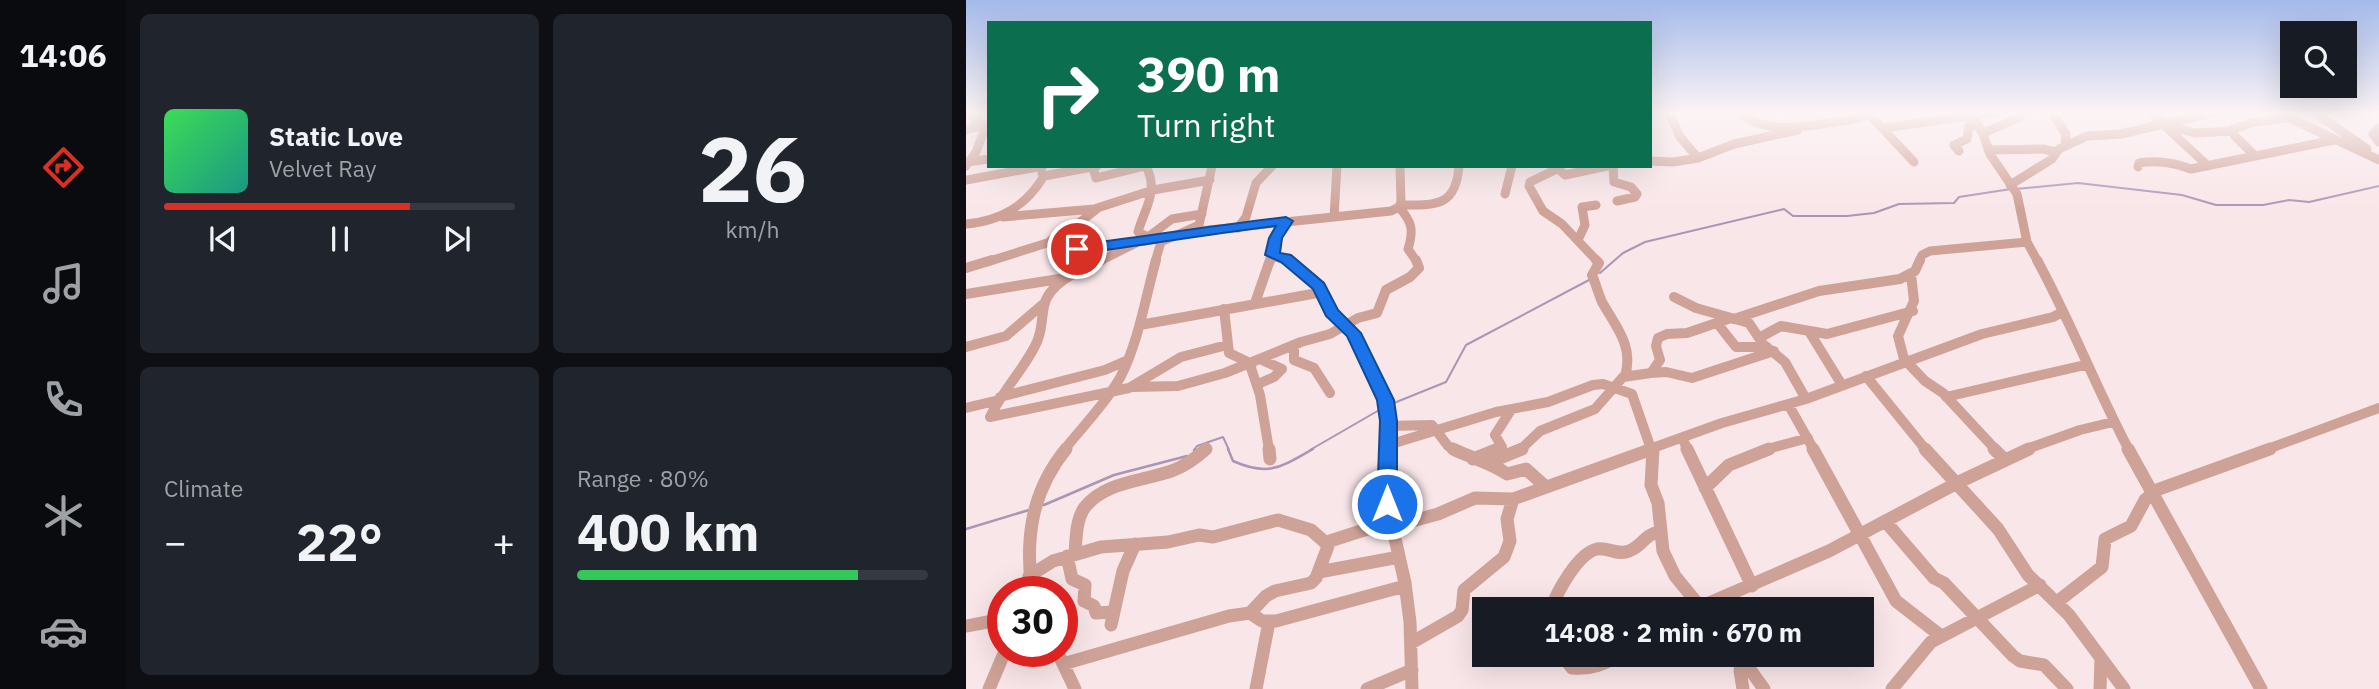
<!DOCTYPE html>
<html lang="en">
<head>
<meta charset="utf-8">
<style>
  body { margin:0; font-family:"IBM Plex Sans",sans-serif; background:#20242c; color:#f1f3f6; height:100vh; display:flex; flex-direction:column; font-size:26px; white-space:nowrap }
  * { box-sizing:border-box; margin:0 }
  p { font-size:23px; color:#9ea1a6 }
  .icon { flex:none; width:38px; height:38px; fill:none; stroke:currentColor; stroke-width:2; stroke-linecap:round; stroke-linejoin:round }
  .map { position:relative; flex:1; overflow:hidden }
  .sheet { display:flex; flex-direction:column; gap:14px; padding:14px; background:#0d0f14; width:840px }
  .sheet>* { flex:none }
  .hud { position:absolute; left:21px; top:21px; width:665px; height:147px; border-radius:0px; box-shadow:0 7px 28px #0002; background:#0b6e4f; color:#fff; overflow:hidden }
  .buttons { position:absolute; left:1314px; top:21px; display:grid; gap:14px }
  .buttons a { display:grid; place-items:center; width:77px; height:77px; border-radius:0px; background:#171b24; box-shadow:0 7px 28px #0002; font-size:35px }
  .speed { position:absolute; left:21px; top:576px; display:flex; gap:14px; font-size:35px; font-weight:700; text-align:center }
  .speed>* { display:grid; place-content:center; width:91px; height:91px; border-radius:50%; background:#171b24; box-shadow:0 7px 28px #0002; line-height:1 }
  .speed .limit { border:10px solid #d22; background:#fff; color:#111 }
  .pin { position:absolute; display:grid; place-items:center; width:60px; height:60px; color:#fff; margin:-30px; border:4px solid #fff; border-radius:50%; box-shadow:0 2px 7px #0007 }
  .me { position:absolute; width:77px; margin:-38px; rotate:0deg; stroke-linejoin:round; filter:drop-shadow(0 0 5px #0008) }
  .turn { display:flex; align-items:center; gap:24px; height:147px; padding:0 35px; font-size:32px }
  .turn .icon { width:91px; height:91px; stroke-width:2.5 }
  .turn b { display:block; font-size:49px; line-height:60px }
  .big { font-size:52px; font-weight:800; line-height:1.1 }
  .sheet .widget { flex:1; display:flex; flex-direction:column; justify-content:center; gap:10px; min-width:0; padding:0 24px; border-radius:10px; background:#20242c }
  .sheet .dial { align-items:center; gap:0 }
  .dial b { font-size:91px; line-height:1 }
  .song { display:flex; align-items:center; gap:21px }
  .cover { width:84px; height:84px; border-radius:10px; background:linear-gradient(135deg,hsl(130 70% 55%),hsl(170 70% 35%)) }
  .played { height:7px; border-radius:4px; background:linear-gradient(90deg,#d93025 70%,#363941 70%) }
  .keys { display:flex; justify-content:space-around; direction:ltr }
  .heat { display:flex; justify-content:space-between; align-items:center; font-size:38px; direction:ltr }
  .charge { height:10px; border-radius:5px; background:linear-gradient(90deg,#34c759 80%,#363941 0) }
  .sheet .tiles { flex:1; display:grid; gap:14px; grid-template-columns:repeat(2,1fr) }
  .trip { position:absolute; left:506px; top:597px; width:402px; height:70px; border-radius:0px; background:#171b24; box-shadow:0 7px 28px #0002; font-weight:800; line-height:70px; text-align:center }
  main { display:flex; flex:1; min-height:0 }
  .tabs { display:flex; flex-direction:column; width:126px; justify-content:space-around; align-items:center; background:#090b0e; color:#9ea1a6 }
  .tabs .icon { width:49px; height:49px }
  .tabs .active { color:#d93025 }
  .tabs b { font-size:32px; color:#f1f3f6 }
  .map>svg:first-child { display:block }
</style>
</head>
<body>
<main>
<nav class="tabs">
<b>14:06</b>
<svg class="icon active" aria-label="directions" viewBox="0 0 24 24"><path d="M12 3l9 9-9 9-9-9zM9 14v-3h6M13 9l2 2-2 2"/></svg>
<svg class="icon" aria-label="music" viewBox="0 0 24 24"><path d="M9 18V5l10-2v13"/><circle cx="6" cy="18" r="3"/><circle cx="16" cy="16" r="3"/></svg>
<svg class="icon" aria-label="phone" viewBox="0 0 24 24"><path d="M5 4h4l2 5-3 2q2 4 5 5l2-3 5 2v4C11 20 4 13 5 4z"/></svg>
<svg class="icon" aria-label="climate" viewBox="0 0 24 24"><path d="M12 3v18M4 7l16 10M4 17L20 7"/></svg>
<svg class="icon" aria-label="car" viewBox="0 0 24 24"><path d="M5 17H2v-5l4-1 3-4h7l3 4 3 1v5h-3M9 17h6M6 11h13"/><circle cx="7" cy="17" r="2"/><circle cx="17" cy="17" r="2"/></svg>
</nav>
<section class="sheet">
<div class="tiles">
<div class="widget">
<div class="song"><i class="cover"></i><div><b>Static Love</b><p>Velvet Ray</p></div></div>
<div class="played"></div>
<div class="keys"><svg class="icon" aria-label="previous" viewBox="0 0 24 24"><path d="M18 5L8 12l10 7zM5 5v14"/></svg><svg class="icon" aria-label="pause" viewBox="0 0 24 24"><path d="M8 5v14M16 5v14"/></svg><svg class="icon" aria-label="next" viewBox="0 0 24 24"><path d="M6 5l10 7-10 7zM19 5v14"/></svg></div>
</div>
<div class="widget dial"><b>26</b><p>km/h</p></div>
<div class="widget"><p>Climate</p>
<div class="heat"><a>−</a><b class="big">22°</b><a>+</a></div>
</div>
<div class="widget"><p>Range · 80%</p><b class="big">400 km</b><div class="charge"></div></div>
</div>
</section>
<div class="map">
<svg width="1413" height="689" viewBox="0 0 1413 689">
  <rect width="100%" height="100%" fill="#f9e6e9"/>
  <g fill="none" stroke-linecap="round" stroke-linejoin="round">
    <path stroke="#aa95b4" stroke-width="2" d="M 1050,189 L 1112,183 L 1216,195 L 1250,205 L 1297,205 L 1323,200 L 1343,202 L 1413,186
      M 634,273 L 657,253 L 679,242 L 818,209 L 827,216 L 881,216 L 908,213 L 933,204 L 988,203 L 993,197 L 1045,189
      M 423,405 L 480,382 L 500,345 L 623,280
      M 228,450 L 231,446 L 257,437 L 263,450
      M 344,450 L 415,409"/>
    <path stroke="#aa95b4" stroke-width="2.5" d="M 262,449 L 267,461 C 303,477 315,467 347,449
      M 228,451 L 229,449
      M 78,505 L 148,475 L 221,456
      M 0,529 L 63,510"/>
    <path stroke="#cfa297" stroke-width="9" d="M 703,112 L 714,137 L 732,158
      M 772,112 C 802,135 834,127 869,122 C 883,120 895,119 907,112
      M 1004,112 L 1017,134 L 1024,154 L 1051,194 L 1061,242 L 1072,262
      M 1086,112 L 1100,134 L 1099,145
      M 1184,112 L 1242,166
      M 1311,112 L 1413,160
      M 1348,112 L 1401,149
      M 0,114 L 11,117 L 7,128
      M 904,115 L 948,162
      M 1203,126 L 1229,133 L 1266,131
      M 918,128 L 1030,112
      M 1413,128 L 1407,134 L 1413,142
      M 0,130 L 20,124
      M 1020,132 L 1054,117 L 1055,112
      M 1022,150 L 1077,149 L 1090,152
      M 993,151 L 988,145 L 1001,139 L 1003,126 L 1012,125
      M 1288,155 L 1268,135 L 1267,129 L 1288,122 L 1322,118
      M 684,161 L 707,162 L 732,158 L 768,144 L 832,130
      M 1,162 L 23,159
      M 0,166 L 10,152 L 19,128 L 15,125
      M 180,166 C 193,192 179,207 172,232 L 184,238
      M 589,166 L 599,175 L 641,166
      M 647,166 L 648,182 L 665,187 L 671,194 L 669,197 L 651,201
      M 1172,167 L 1173,163 C 1190,160 1210,163 1225,169 L 1368,140
      M 127,168 L 130,178 L 179,166
      M 591,169 L 564,182 L 563,186 L 577,211 L 596,224 L 632,262
      M 76,173 L 78,176 L 131,166
      M 0,180 L 77,166
      M 1044,185 L 1086,159 L 1093,149 L 1121,136 L 1155,134 L 1249,112
      M 539,194 L 546,166
      M 434,205 C 470,205 490,207 493,166
      M 433,207 C 446,222 448,230 442,249 L 451,262
      M 37,217 L 128,209 L 187,190 L 244,180
      M 368,217 L 371,166
      M 0,224 C 35,221 60,206 78,176
      M 272,228 L 280,217 L 290,183 L 306,166
      M 224,232 L 425,211 L 433,207 L 435,202 L 434,166
      M 182,237 L 206,219 L 236,214
      M 85,240 L 108,227 L 132,208
      M 612,240 L 619,225 L 616,207 L 630,205
      M 306,255 L 323,262
      M 21,262 L 81,243 L 98,242 L 117,250 L 199,238
      M 132,262 L 176,240
      M 189,262 L 195,242 L 233,225 L 246,166
      M 304,262 L 309,238 L 320,221
      M 953,262 L 956,255 L 964,251 L 1061,242"/>
    <path stroke="#cfa297" stroke-width="10" d="M 321,260 L 353,286 L 365,313 L 385,329 L 419,400 L 423,450
      M 630,260 L 633,263 L 626,275 C 630,284 632,293 636,302 C 650,327 668,346 659,376
      M 1071,260 C 1105,322 1130,388 1163,450
      M 0,268 L 26,260
      M 945,274 L 948,301 L 932,336 L 938,359 L 959,381 L 977,393 L 1030,450
      M 0,294 L 99,278
      M 708,297 L 730,308 L 783,323 L 797,344 L 819,362 L 840,399
      M 289,303 L 304,260
      M 258,309 L 263,353 L 286,364
      M 768,319 L 853,291 L 934,279 L 949,271 L 954,260
      M 751,323 L 770,347 L 801,347
      M 174,325 L 357,292
      M 844,333 L 876,385
      M 793,338 L 815,326 L 861,334 L 947,311
      M 0,347 L 40,336 L 76,305
      M 328,347 L 328,360 L 348,368 L 364,393
      M 284,365 L 294,395 L 303,450
      M 685,373 L 700,372 L 726,378 L 808,351
      M 900,376 L 960,450
      M 292,384 L 308,377 L 316,369 L 296,360
      M 166,387 L 212,386 L 259,373 L 335,342 L 364,334 L 392,318 L 411,313 L 420,290 L 444,277 L 453,268 L 450,260
      M 34,397 L 139,370 L 162,360
      M 980,397 L 1119,365
      M 822,404 L 848,450
      M 0,408 L 33,400
      M 24,417 L 163,388 L 215,357 L 261,345
      M 24,417 C 36,392 55,372 68,348 C 76,334 75,322 78,306 C 83,282 116,269 136,260
      M 422,426 L 466,425 L 482,446 L 490,450
      M 716,438 L 722,450
      M 422,445 L 530,412 L 582,402 L 627,385 L 637,384 L 666,394 L 685,449
      M 98,450 C 117,426 140,403 155,376 C 173,340 179,299 190,260
      M 528,450 L 536,447 L 529,435 L 545,410
      M 554,450 L 574,431 L 629,409 L 657,377 L 685,373 L 694,360 L 690,346 L 692,338 L 701,334 L 721,333 L 765,318
      M 681,450 L 756,423 L 840,399 L 1016,334 L 1087,317 L 1097,312
      M 798,450 L 842,438
      M 1058,450 L 1114,430 L 1147,422
      M 1299,450 L 1413,408"/>
    <path stroke="#cfa297" stroke-width="13" d="M 303,449 L 304,459
      M 423,449 L 419,494 L 439,583 L 444,622 L 446,689
      M 487,449 C 505,458 524,462 541,474 L 560,469 L 580,487
      M 687,449 L 685,485 L 692,503 L 697,551 L 709,576 L 736,609
      M 721,449 L 786,586
      M 847,449 L 930,601 L 975,636
      M 959,449 L 1032,529 L 1062,575 L 1103,615 L 1158,689
      M 1028,449 L 1037,458
      M 1162,449 L 1295,689
      M 507,459 L 532,449
      M 530,466 L 534,458 L 556,449
      M 739,488 L 763,465 L 803,449
      M 1185,492 L 1304,449
      M 919,521 L 968,578 L 978,583 L 1047,656 L 1054,661 L 1078,665 L 1101,689
      M 429,530 L 439,523 L 472,514 L 509,498 L 547,499 L 686,449
      M 109,554 C 110,539 110,519 119,507 C 139,481 180,481 208,470 C 221,465 230,458 240,449
      M 101,556 L 106,579 L 119,585 L 118,601 L 128,606 L 130,613 L 147,612
      M 353,572 L 433,557
      M 63,576 L 87,561 L 135,547 L 202,542 L 233,535 L 247,537 L 312,520 L 345,530 L 361,544
      M 66,592 C 59,539 65,492 100,449
      M 1091,602 L 1136,567 L 1139,539 L 1165,526 L 1179,500 L 1186,494
      M 734,607 L 863,551 L 993,482 L 1063,449
      M 585,609 C 591,592 612,553 631,549 C 642,547 652,556 663,551 C 677,546 677,535 695,531
      M 284,613 L 300,596 L 309,591 L 345,583 L 350,578 L 364,541 L 426,521
      M 145,625 L 157,571 L 169,544
      M 0,626 L 37,619
      M 445,643 L 492,616 L 496,610 L 498,590 L 538,557 L 544,541 L 541,519 L 547,499
      M 91,651 L 109,689
      M 586,654 L 597,656 L 606,668 C 625,670 639,664 655,654
      M 773,654 L 798,689
      M 776,657 L 774,671 L 777,689
      M 97,664 L 263,616 L 284,613 L 296,621 L 310,621 L 439,586
      M 23,689 L 39,651
      M 290,689 L 303,622
      M 401,689 L 446,670
      M 926,689 L 965,642 L 1074,585
      M 1134,689 L 1135,658"/>
  </g>
  <linearGradient id="sky" x2="0" y2="1"><stop stop-color="#a4baea"/><stop offset="0.54" stop-color="#fcf4f5"/><stop offset="1" stop-color="#fcf4f5" stop-opacity="0"/></linearGradient>
  <rect width="1413" height="209" fill="url(#sky)"/>
  <path fill="#1a73e8" stroke="#114b97" stroke-width="2" d="M 320,217 L 327,221 L 316,238 L 314,253 L 325,255 L 358,283 L 372,310 L 395,333 L 428,400 L 431,421 L 431,504 L 428,510 L 421,512 L 414,510 L 411,504 L 414,421 L 411,400 L 381,336 L 360,316 L 347,289 L 315,262 L 299,255 L 303,238 L 310,226 C 243,234 178,245 111,254 L 104,249 L 111,245 C 181,236 250,225 320,217 Z"/>
</svg>
<div class="buttons">
<a><svg class="icon" aria-label="search" viewBox="0 0 24 24"><circle cx="10" cy="10" r="6"/><path d="M15 15l6 6"/></svg></a>
</div>
<div class="speed"><div class="limit">30</div></div>
<div class="pin" style="left:111px;top:249px;background:#d93025"><svg class="icon" aria-label="arrive" viewBox="0 0 24 24"><path d="M6 21V4h12l-3 4 3 4H6"/></svg></div>
<svg class="me" style="left:421px;top:504px" viewBox="-20 -20 40 40"><circle r="17" fill="#1a73e8" stroke="#fff" stroke-width="3"/><path d="M0-11L8 9 0 5-8 9z" fill="#fff"/></svg>
<div class="trip">14:08 · 2 min · 670 m</div>
<div class="hud">
<div class="turn"><svg class="icon" aria-label="right" viewBox="0 0 24 24"><path d="M7 20v-9h11M14 6l5 5-5 5"/></svg><div><b>390 m</b>Turn right</div></div>
</div>
</div>
</main>
</body>
</html>
